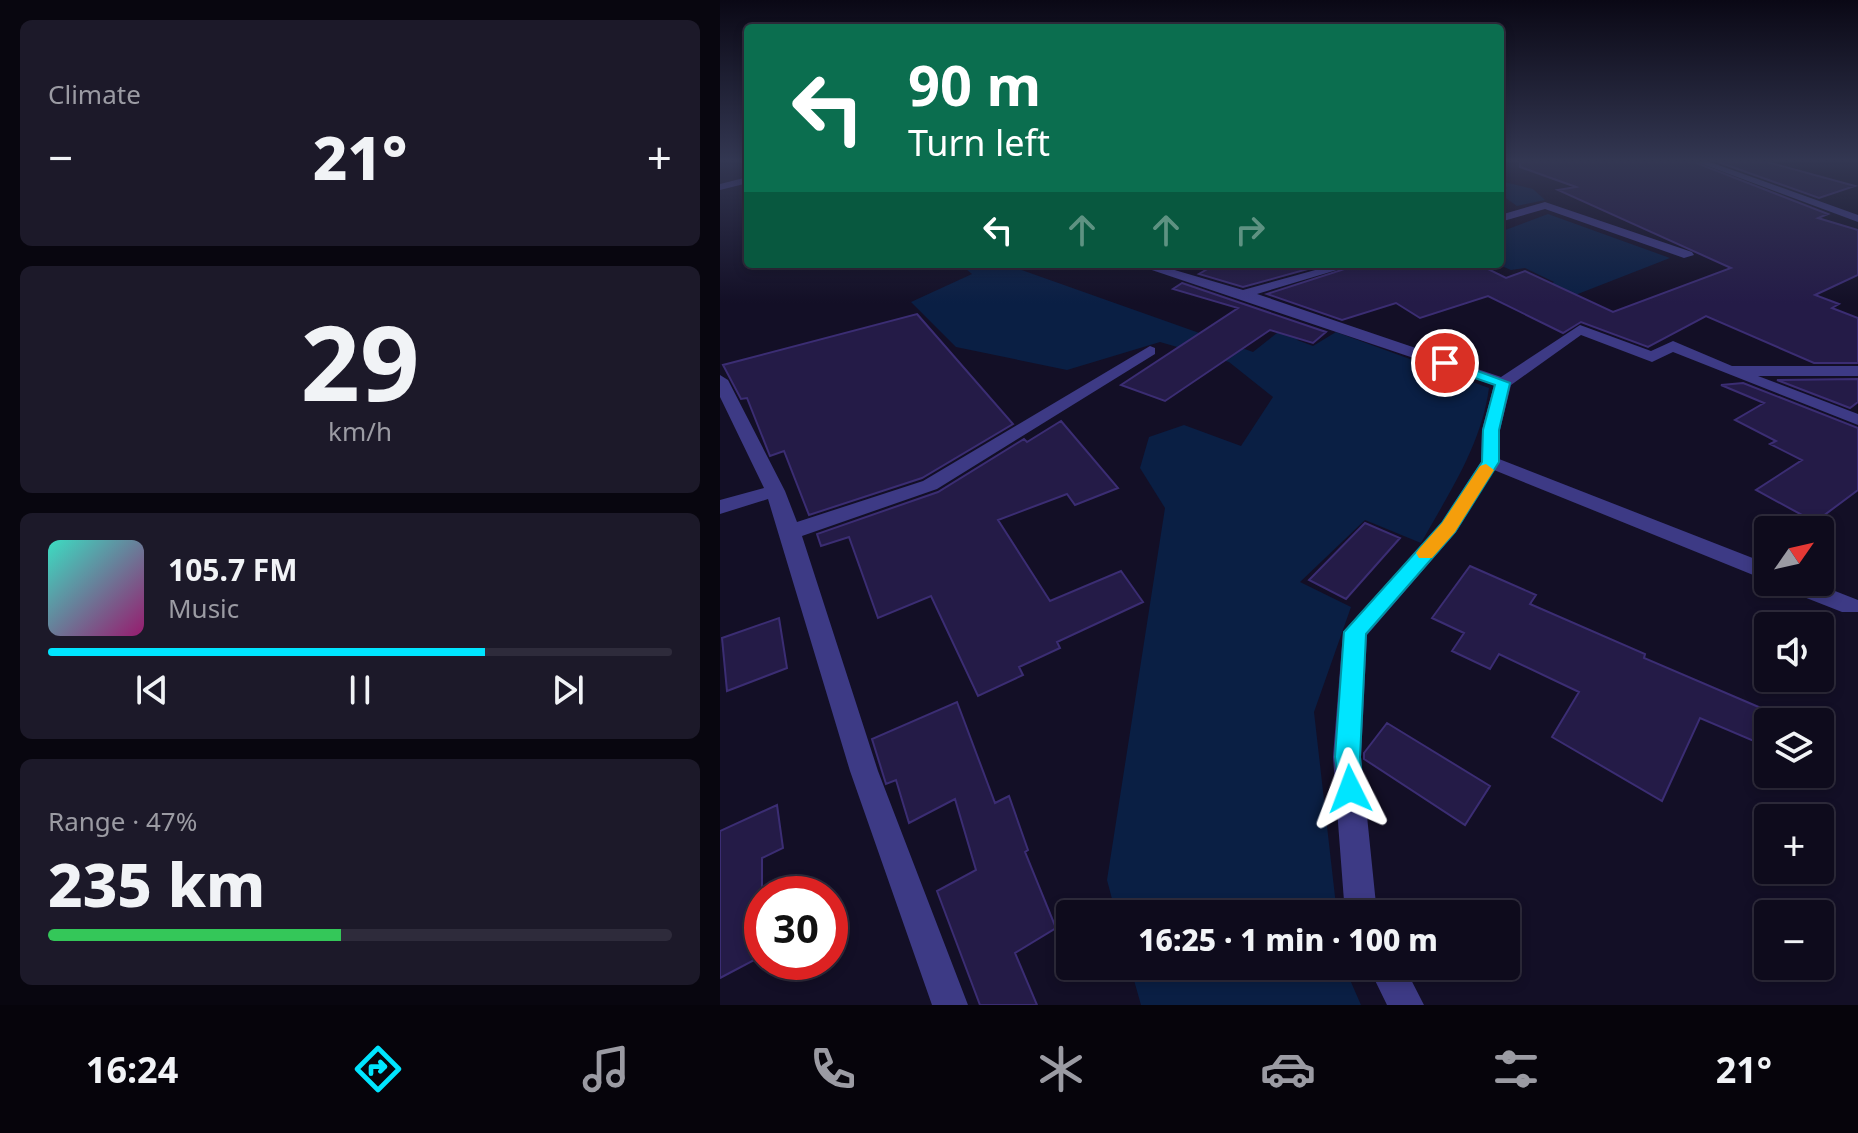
<!DOCTYPE html>
<html lang="en">
<head>
<meta charset="utf-8">
<style>
  body { margin:0; font-family:"Noto Sans",sans-serif; background:#1c1929; color:#f1f3f6; height:100vh; display:flex; flex-direction:column; font-size:30px; white-space:nowrap }
  * { box-sizing:border-box; margin:0 }
  p { font-size:26px; color:#9b9ba3 }
  .icon { flex:none; width:44px; height:44px; fill:none; stroke:currentColor; stroke-width:2; stroke-linecap:round; stroke-linejoin:round }
  .map { position:relative; flex:1; overflow:hidden }
  .panel { display:flex; flex-direction:column; gap:20px; padding:20px; background:#08060f; width:720px }
  .panel>* { flex:none }
  .top-card { position:absolute; left:24px; top:24px; width:760px; height:244px; border-radius:8px; box-shadow:0 4px 12px #0003,0 0 0 2px #2e2b3b; background:#0b6e4f; color:#fff; overflow:hidden }
  .needle { width:52px; rotate:56deg }
  .controls { position:absolute; left:1034px; top:516px; display:grid; gap:16px }
  .controls a { display:grid; place-items:center; width:80px; height:80px; border-radius:8px; background:#0e0b1c; box-shadow:0 4px 12px #0003,0 0 0 2px #2e2b3b; font-size:40px }
  .speed { position:absolute; left:24px; top:876px; display:flex; gap:16px; font-size:40px; font-weight:700; text-align:center }
  .speed>* { display:grid; place-content:center; width:104px; height:104px; border-radius:50%; background:#0e0b1c; box-shadow:0 4px 12px #0003,0 0 0 2px #2e2b3b; line-height:1 }
  .speed .limit { border:12px solid #d22; background:#fff; color:#111 }
  .pin { position:absolute; display:grid; place-items:center; width:68px; height:68px; color:#fff; margin:-34px; border:4px solid #fff; border-radius:50%; box-shadow:0 2px 8px #0007 }
  .me { position:absolute; width:88px; margin:-44px; rotate:357deg; stroke-linejoin:round; filter:drop-shadow(0 0 6px #0008) }
  .turn { display:flex; align-items:center; gap:28px; height:168px; padding:0 32px; font-size:36px }
  .turn .icon { width:104px; height:104px; stroke-width:2.5 }
  .turn b { display:block; font-size:56px; line-height:68px }
  .lanes { display:flex; align-items:center; height:76px; padding:0 32px; background:#0003; justify-content:center; gap:40px; direction:ltr }
  .lanes .off { opacity:.35 }
  .big { font-size:60px; font-weight:800; line-height:1.1 }
  .panel .tile { flex:1; display:flex; flex-direction:column; justify-content:center; gap:12px; min-width:0; padding:0 28px; border-radius:12px; background:#1c1929 }
  .panel .dial { align-items:center; gap:0 }
  .dial b { font-size:104px; line-height:1 }
  .song { display:flex; align-items:center; gap:24px }
  .cover { width:96px; height:96px; border-radius:12px; background:linear-gradient(135deg,hsl(170 70% 55%),hsl(320 70% 35%)) }
  .played { height:8px; border-radius:4px; background:linear-gradient(90deg,#00e5ff 70%,#2e2b3b 70%) }
  .keys { display:flex; justify-content:space-around; direction:ltr }
  .heat { display:flex; justify-content:space-between; align-items:center; font-size:44px; direction:ltr }
  .charge { height:12px; border-radius:6px; background:linear-gradient(90deg,#34c759 47%,#2e2b3b 0) }
  .trip { position:absolute; left:336px; top:900px; width:464px; height:80px; border-radius:8px; background:#0e0b1c; box-shadow:0 4px 12px #0003,0 0 0 2px #2e2b3b; font-weight:800; line-height:80px; text-align:center }
  .tab-bar { display:flex; height:128px; justify-content:space-around; align-items:center; background:#06040b; color:#9b9ba3 }
  .tab-bar .icon { width:56px; height:56px }
  .tab-bar .active { color:#00e5ff }
  .tab-bar b { font-size:36px; color:#f1f3f6 }
  main { display:flex; flex:1; min-height:0 }
  .map>svg:first-child { display:block }
</style>
</head>
<body>
<main>
<section class="panel">
<div class="tile"><p>Climate</p>
<div class="heat"><a>−</a><b class="big">21°</b><a>+</a></div>
</div>
<div class="tile dial"><b>29</b><p>km/h</p></div>
<div class="tile">
<div class="song"><i class="cover"></i><div><b>105.7 FM</b><p>Music</p></div></div>
<div class="played"></div>
<div class="keys"><svg class="icon" aria-label="previous" viewBox="0 0 24 24"><path d="M18 5L8 12l10 7zM5 5v14"/></svg><svg class="icon" aria-label="pause" viewBox="0 0 24 24"><path d="M8 5v14M16 5v14"/></svg><svg class="icon" aria-label="next" viewBox="0 0 24 24"><path d="M6 5l10 7-10 7zM19 5v14"/></svg></div>
</div>
<div class="tile"><p>Range · 47%</p><b class="big">235 km</b><div class="charge"></div></div>
</section>
<div class="map">
<svg width="1138" height="1005" viewBox="0 0 1138 1005">
  <rect width="100%" height="100%" fill="#130f26"/>
  <path fill="#0a1f44" d="M 780,181 L 813,189 L 825,200 L 797,206 L 780,194 L 787,188 Z
    M 828,214 L 950,258 L 845,299 L 822,288 L 834,282 L 805,268 L 791,270 L 777,264 L 780,264 L 780,232 Z
    M 240,264 L 285,264 L 533,352 L 562,329 L 582,336 L 577,340 L 593,346 L 616,332 L 769,388 C 761,446 729,493 701,543 L 645,520 L 580,582 L 631,607 L 594,712 L 617,914 L 396,914 L 387,880 L 445,508 L 420,468 L 429,437 L 464,425 L 521,446 L 553,397 L 509,362 L 440,342 L 347,370 L 236,347 L 191,302 L 252,274 Z
    M 410,966 L 624,966 L 641,1005 L 421,1005 Z"/>
  <path fill="#241b47" stroke="#3b2d73" stroke-width="2" d="M 800,162 L 974,162 L 1108,214 L 1098,218 L 1138,230 L 1138,275 L 1095,295 L 1119,304 L 1112,308 L 1138,318 L 1138,363 L 1094,363 L 986,316 L 928,347 L 861,322 L 843,333 L 768,296 L 700,318 L 676,303 L 622,320 L 547,294 L 640,264 L 758,264 L 786,278 L 805,271 L 893,312 L 1011,268 L 838,190 L 856,187 L 800,167 Z
    M 998,162 L 1047,162 L 1135,186 L 1099,198 Z
    M 496,264 L 508,269 L 525,264 L 606,264 L 523,287 L 479,274 Z
    M 462,283 L 606,332 L 593,343 L 550,330 L 445,401 L 401,385 L 518,308 L 453,289 Z
    M 197,314 L 293,424 L 202,478 L 89,515 L 64,451 L 50,456 L 27,398 L 21,399 L 3,365 Z
    M 1138,379 L 1138,402 L 1130,408 L 1057,380 Z
    M 1023,383 L 1138,428 L 1138,490 L 1095,522 L 1036,490 L 1082,460 L 1050,444 L 1056,441 L 1015,420 L 1044,403 L 1001,385 Z
    M 341,421 L 398,488 L 355,505 L 347,494 L 278,520 L 330,601 L 401,571 L 423,602 L 337,642 L 340,648 L 299,667 L 303,675 L 258,696 L 211,596 L 158,618 L 129,537 L 101,546 L 97,534 L 218,492 L 304,439 L 307,442 Z
    M 645,523 L 680,538 L 626,599 L 589,580 Z
    M 750,566 L 816,595 L 810,604 L 925,654 L 924,658 L 1048,711 L 1048,747 L 980,718 L 942,801 L 832,737 L 859,692 L 779,654 L 770,669 L 732,651 L 744,633 L 712,618 Z
    M 59,618 L 67,668 L 7,691 L 2,638 Z
    M 237,702 L 275,803 L 289,796 L 308,850 L 305,852 L 336,928 L 295,953 L 317,1005 L 260,1005 L 217,891 L 256,870 L 235,799 L 189,823 L 176,780 L 166,784 L 152,739 Z
    M 667,723 L 770,786 L 745,825 L 644,759 L 644,753 Z
    M 57,805 L 63,848 L 42,858 L 42,956 L 0,978 L 0,831 Z"/>
  <g fill="none" stroke-linecap="round" stroke-linejoin="round">
    <path fill="#3d3a85" fill-rule="evenodd" d="M 977,162 L 990,162 L 1138,215 L 1138,222 Z
      M 28,177 L 28,183 L 0,190 L 0,184 Z
      M 825,202 L 972,252 L 974,255 L 964,258 L 825,209 L 780,222 L 780,215 Z
      M 414,264 L 434,264 L 523,290 L 617,264 L 637,264 L 537,294 L 781,377 L 860,325 L 931,351 L 953,341 L 1012,366 L 1138,366 L 1138,376 L 1038,376 L 1138,414 L 1138,425 L 953,352 L 932,362 L 861,335 L 791,385 L 780,430 L 779,459 L 1048,564 L 1048,581 L 774,470 L 736,532 L 647,635 L 641,757 L 657,914 L 625,914 L 613,757 L 623,632 L 722,522 L 761,462 L 762,430 L 774,385 Z
      M 430,346 L 435,348 L 435,354 L 217,489 L 82,536 L 158,771 L 248,1005 L 212,1005 L 130,771 L 48,499 L 0,514 L 0,500 L 44,488 L 0,397 L 0,375 L 8,380 L 65,491 L 77,522 L 203,481 Z
      M 1058,582 L 1092,582 L 1138,600 L 1138,612 L 1122,612 L 1061,588 Z
      M 648,966 L 684,966 L 704,1005 L 667,1005 Z"/>
  </g>
  <linearGradient id="sky" x2="0" y2="1"><stop stop-color="#0a0815"/><stop offset="0.53" stop-color="#333752"/><stop offset="1" stop-color="#333752" stop-opacity="0"/></linearGradient>
  <rect width="1138" height="303" fill="url(#sky)"/>
  <path fill="#00e5ff" stroke="#0095a6" stroke-width="2" d="M 725,359 L 790,383 L 779,430 L 779,462 L 735,532 L 646,634 L 640,757 L 643,789 L 639,797 L 630,801 L 621,797 L 615,757 L 624,632 L 722,523 L 762,462 L 763,430 L 775,385 L 720,366 L 718,363 Z"/>
  <path fill="#f59e0b" d="M 766,464 L 774,470 L 735,532 L 712,558 L 699,558 L 696,553 L 699,549 L 722,523 L 760,466 Z"/>
</svg>
<div class="controls">
<a><svg class="needle" viewBox="-14 -14 28 28"><path d="M0-13l5 13h-10z" fill="#e53935"/><path d="M0 13l5-13h-10z" fill="#9b9ba3"/></svg></a>
<a><svg class="icon" aria-label="sound" viewBox="0 0 24 24"><path d="M4 9h4l5-4v14l-5-4H4zM17 9q2 3 0 6"/></svg></a>
<a><svg class="icon" aria-label="layers" viewBox="0 0 24 24"><path d="M12 4l9 5-9 5-9-5zM3 14l9 5 9-5"/></svg></a>
<a>+</a>
<a>−</a>
</div>
<div class="speed"><div class="limit">30</div></div>
<div class="pin" style="left:725px;top:363px;background:#d93025"><svg class="icon" aria-label="arrive" viewBox="0 0 24 24"><path d="M6 21V4h12l-3 4 3 4H6"/></svg></div>
<svg class="me" style="left:630px;top:789px" viewBox="-20 -20 40 40"><path d="M0-17L14 15 0 8-14 15z" fill="#00e5ff" stroke="#fff" stroke-width="4"/></svg>
<div class="trip">16:25 · 1 min · 100 m</div>
<div class="top-card">
<div class="turn"><svg class="icon" aria-label="left" viewBox="0 0 24 24"><path d="M17 20v-9H6M10 6l-5 5 5 5"/></svg><div><b>90 m</b>Turn left</div></div>
<div class="lanes"><svg class="icon" aria-label="left" viewBox="0 0 24 24"><path d="M17 20v-9H6M10 6l-5 5 5 5"/></svg><svg class="icon off" aria-label="ahead" viewBox="0 0 24 24"><path d="M12 20V5M6 11l6-6 6 6"/></svg><svg class="icon off" aria-label="ahead" viewBox="0 0 24 24"><path d="M12 20V5M6 11l6-6 6 6"/></svg><svg class="icon off" aria-label="right" viewBox="0 0 24 24"><path d="M7 20v-9h11M14 6l5 5-5 5"/></svg></div>
</div>
</div>
</main>
<nav class="tab-bar">
<b>16:24</b>
<svg class="icon active" aria-label="directions" viewBox="0 0 24 24"><path d="M12 3l9 9-9 9-9-9zM9 14v-3h6M13 9l2 2-2 2"/></svg>
<svg class="icon" aria-label="music" viewBox="0 0 24 24"><path d="M9 18V5l10-2v13"/><circle cx="6" cy="18" r="3"/><circle cx="16" cy="16" r="3"/></svg>
<svg class="icon" aria-label="phone" viewBox="0 0 24 24"><path d="M5 4h4l2 5-3 2q2 4 5 5l2-3 5 2v4C11 20 4 13 5 4z"/></svg>
<svg class="icon" aria-label="climate" viewBox="0 0 24 24"><path d="M12 3v18M4 7l16 10M4 17L20 7"/></svg>
<svg class="icon" aria-label="car" viewBox="0 0 24 24"><path d="M5 17H2v-5l4-1 3-4h7l3 4 3 1v5h-3M9 17h6M6 11h13"/><circle cx="7" cy="17" r="2"/><circle cx="17" cy="17" r="2"/></svg>
<svg class="icon" aria-label="filters" viewBox="0 0 24 24"><path d="M4 7h16M4 17h16"/><circle cx="9" cy="7" r="2"/><circle cx="15" cy="17" r="2"/></svg>
<b>21°</b>
</nav>
</body>
</html>
